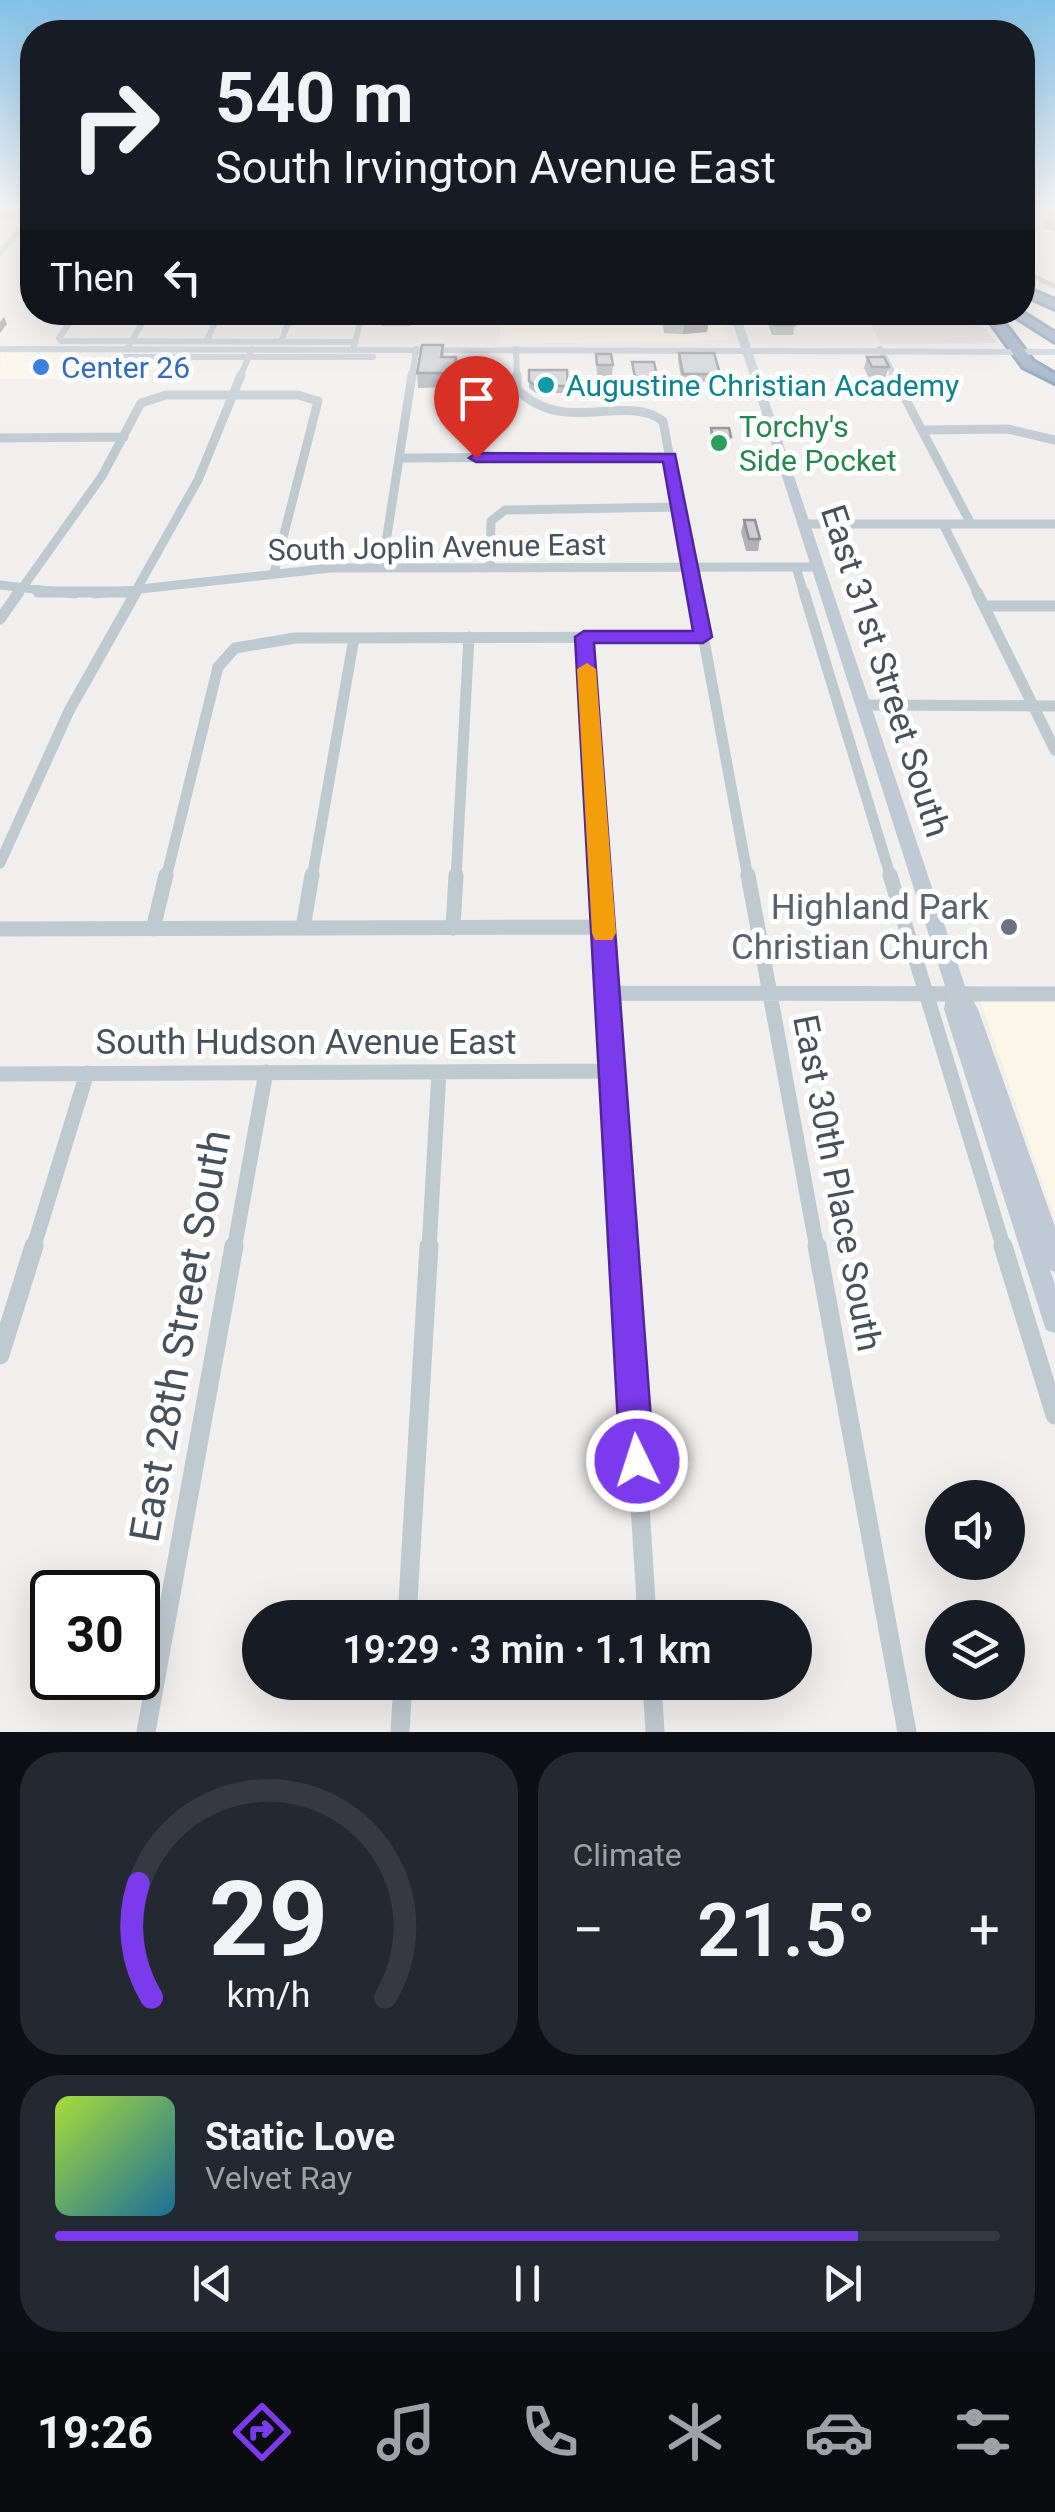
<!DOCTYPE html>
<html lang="en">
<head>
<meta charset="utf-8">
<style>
  body { margin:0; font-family:Roboto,sans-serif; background:#242831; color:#f1f3f6; height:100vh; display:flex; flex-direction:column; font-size:38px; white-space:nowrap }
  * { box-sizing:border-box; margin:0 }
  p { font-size:32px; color:#9ea1a6 }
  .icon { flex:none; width:55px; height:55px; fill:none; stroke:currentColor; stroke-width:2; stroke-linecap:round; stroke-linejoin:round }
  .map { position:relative; height:1732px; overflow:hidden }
  .sheet { display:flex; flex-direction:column; gap:20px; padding:20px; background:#0d0f14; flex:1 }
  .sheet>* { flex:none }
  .banner { position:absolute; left:20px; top:20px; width:1015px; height:305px; border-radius:40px; box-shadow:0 10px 40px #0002; background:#171b24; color:#f1f3f6; overflow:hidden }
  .fabs { position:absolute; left:925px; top:1480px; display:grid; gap:20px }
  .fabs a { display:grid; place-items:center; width:100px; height:100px; border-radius:50%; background:#171b24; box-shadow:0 10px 40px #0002; font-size:50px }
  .speed { position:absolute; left:30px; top:1570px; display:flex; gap:20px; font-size:50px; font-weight:700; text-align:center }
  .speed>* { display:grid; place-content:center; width:130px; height:130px; border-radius:50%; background:#171b24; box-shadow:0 10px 40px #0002; line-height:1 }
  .speed .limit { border:5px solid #111; border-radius:15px; background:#fff; color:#111 }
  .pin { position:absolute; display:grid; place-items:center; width:85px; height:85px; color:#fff; margin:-102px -42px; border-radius:50% 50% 50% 0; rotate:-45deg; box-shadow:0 0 10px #0007 }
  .pin .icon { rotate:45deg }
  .me { position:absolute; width:110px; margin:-55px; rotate:356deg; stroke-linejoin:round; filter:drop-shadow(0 0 8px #0008) }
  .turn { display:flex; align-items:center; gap:35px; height:210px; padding:0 30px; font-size:45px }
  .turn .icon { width:130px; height:130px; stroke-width:2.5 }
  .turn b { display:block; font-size:70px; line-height:85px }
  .then { display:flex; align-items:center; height:95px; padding:0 30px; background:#0003; gap:20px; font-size:38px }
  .big { font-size:75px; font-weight:600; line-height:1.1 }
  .sheet .card { flex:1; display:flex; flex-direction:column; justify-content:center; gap:15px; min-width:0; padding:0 35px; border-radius:40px; background:#242831 }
  .sheet .dial { align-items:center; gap:0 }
  .dial svg { height:260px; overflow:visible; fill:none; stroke:#363941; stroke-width:7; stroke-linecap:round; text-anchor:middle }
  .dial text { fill:#f1f3f6; stroke:none }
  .song { display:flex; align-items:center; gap:30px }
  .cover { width:120px; height:120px; border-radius:15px; background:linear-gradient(135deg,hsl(80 70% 55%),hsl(200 70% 35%)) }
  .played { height:10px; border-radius:5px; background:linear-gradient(90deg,#7c3aed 85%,#363941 85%) }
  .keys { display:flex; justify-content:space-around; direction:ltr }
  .heat { display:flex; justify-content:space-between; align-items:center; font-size:55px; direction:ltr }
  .sheet .tiles { flex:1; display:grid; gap:20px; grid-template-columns:1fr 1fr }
  .card:last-child { grid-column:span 2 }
  .trip { position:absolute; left:242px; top:1600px; width:570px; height:100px; border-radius:50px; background:#171b24; box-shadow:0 10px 40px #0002; font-weight:600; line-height:100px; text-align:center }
  .menu { display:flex; height:160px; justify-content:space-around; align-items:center; background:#090b0e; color:#9ea1a6 }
  .menu .icon { width:70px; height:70px }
  .menu .on { color:#7c3aed }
  .menu b { font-size:45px; color:#f1f3f6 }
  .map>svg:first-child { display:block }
</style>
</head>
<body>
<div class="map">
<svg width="1055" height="1732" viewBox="0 0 1055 1732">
  <rect width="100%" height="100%" fill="#f1efee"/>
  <path fill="#fbf6e8" d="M 501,312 L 721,313 L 728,340 L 500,344 Z
    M 1,353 L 91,353 L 75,379 L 0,379 Z
    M 980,999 L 1055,1001 L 1055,1219 Z"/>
  <path fill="#e2e0e0" d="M 865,313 L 971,313 L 998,343 L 881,344 Z"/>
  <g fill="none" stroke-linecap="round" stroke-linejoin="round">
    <defs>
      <path id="motorway" d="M 1022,286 L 1055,300 L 1055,309 L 1022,294 Z
        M 983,312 L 996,312 L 1033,361 L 1055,374 L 1055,383 L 1023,367 Z
        M 1008,312 L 1022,312 L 1055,333 L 1055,342 Z"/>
    </defs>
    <use href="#motorway" stroke="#738ba7" stroke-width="6"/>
    <path stroke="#bfc9d0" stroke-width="6" d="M 0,216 L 32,216
      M 0,253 L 32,217
      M 77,312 L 59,338 L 61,341 L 356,342
      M 206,342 L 220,312
      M 281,342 L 292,312
      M 354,346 L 363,312
      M 128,347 L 149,312
      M 516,349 L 517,377
      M 880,349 L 895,377
      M 125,357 L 373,357
      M 240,377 L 252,349
      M 412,377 L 416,349"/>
    <path stroke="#bfc9d0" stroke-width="9" d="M 517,375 L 517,389 C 564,437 624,392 663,421 L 695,594
      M 893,375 L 971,524
      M 922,430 L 1008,429 L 1055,440
      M 0,438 L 124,437
      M 399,458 L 669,457
      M 803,524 L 1055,524
      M 943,524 L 978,594
      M 490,567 L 491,521 L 505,510 L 678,507
      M 796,567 L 804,594
      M 382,568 L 412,375
      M 0,585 L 75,594
      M 18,594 L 102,476 L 141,403 L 166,395 L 298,395 L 318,401 L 274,573
      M 95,594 L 331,568 L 817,567
      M 134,594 L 198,480 L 241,375"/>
    <path stroke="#bfc9d0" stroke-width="11" d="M 38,592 L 136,592
      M 695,592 L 748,878
      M 804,592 L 891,878
      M 977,592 L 1055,750
      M 984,606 L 1055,606
      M 0,619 L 19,592
      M 585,637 L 600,878
      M 863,705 L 1055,706
      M 0,863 L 69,711 L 136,592
      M 166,878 L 218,667 L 235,648 L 295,638 L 703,637
      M 312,878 L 354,638
      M 456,878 L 469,637"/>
    <path stroke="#bfc9d0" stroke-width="15" d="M 600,875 L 624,1249
      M 748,875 L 817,1249
      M 890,875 L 1004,1249
      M 303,928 L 312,875
      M 453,928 L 456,875
      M 0,929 L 604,927
      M 153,929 L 166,875
      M 607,993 L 1055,994
      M 0,1074 L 611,1071
      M 33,1249 L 87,1073
      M 234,1249 L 266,1072
      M 429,1249 L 439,1072"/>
    <path stroke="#bfc9d0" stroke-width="19" d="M 624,1246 L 647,1618
      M 817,1246 L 907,1732
      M 1003,1246 L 1055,1415
      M 0,1355 L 34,1246
      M 407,1618 L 429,1246
      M 652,1682 L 655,1732
      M 146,1732 L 234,1246
      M 400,1732 L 403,1682"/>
    <path fill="#bfc9d0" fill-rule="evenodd" d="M 1027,210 L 1034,210 L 1022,217 L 1022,212 Z
      M 1022,268 L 1055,284 L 1055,289 L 1022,273 Z"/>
    <path fill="#c0cad5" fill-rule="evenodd" d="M 729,312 L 739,312 L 751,348 L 1055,349 L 1055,355 L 753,354 L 966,989 L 978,1009 L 1055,1227 L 1055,1272 L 1050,1270 L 1055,1285 L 1055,1333 L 1046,1330 L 1043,1321 L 944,1009 L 947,992 L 743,354 L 0,352 L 0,346 L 741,348 Z"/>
    <use href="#motorway" fill="#88a0bc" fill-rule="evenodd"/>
  </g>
  <path fill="#afb1b5" d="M 1055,211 L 1055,231 L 1044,228 L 1048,215 Z
    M 381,312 L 414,312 L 411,326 L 382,326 Z
    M 662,312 L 706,312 L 709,318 L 707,332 L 683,334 L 664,333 L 662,321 Z
    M 756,312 L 854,312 L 852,320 L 793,321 L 795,325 L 793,335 L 772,335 L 767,322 L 760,322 Z
    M 443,345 L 444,357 L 456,357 L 456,384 L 450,384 L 449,387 L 418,388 L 417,373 Z
    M 679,353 L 720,374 L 718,382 L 682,382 L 678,361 Z
    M 596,354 L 613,365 L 612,376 L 597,376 Z
    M 867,357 L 889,367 L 885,378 L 869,378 L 864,368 Z
    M 632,362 L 657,377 L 657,380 L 634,380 Z
    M 529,370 L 567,370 L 568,393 L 536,393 L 529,388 Z
    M 711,428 L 731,437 L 729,448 L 711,448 L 709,439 Z
    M 744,520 L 760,539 L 758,551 L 746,551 L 741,532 Z"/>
  <path fill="#8f9094" d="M 789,312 L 798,312 L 796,320 L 787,322 Z
    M 4,317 L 7,324 L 0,333 L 0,322 Z
    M 709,318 L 707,332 L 683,334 L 684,320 Z"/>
  <path fill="#ccced3" stroke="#8f9094" stroke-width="2.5" d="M 664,312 L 706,312 L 709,318 L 684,320 L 666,319 Z
    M 769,312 L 789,312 L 795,325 L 774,325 Z
    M 422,345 L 443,345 L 441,357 L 456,357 L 455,369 L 449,369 L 448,373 L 417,373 Z
    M 679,353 L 714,353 L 720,374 L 683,374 Z
    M 596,354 L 611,354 L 613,365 L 597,365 Z
    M 867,357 L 884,357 L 889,367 L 872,367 Z
    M 632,362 L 654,362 L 657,377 L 635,377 Z
    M 529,370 L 567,370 L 568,386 L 536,386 L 529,381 Z
    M 711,428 L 729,428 L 731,437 L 713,437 Z
    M 744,520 L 755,520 L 760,539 L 749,539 Z"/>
  <linearGradient id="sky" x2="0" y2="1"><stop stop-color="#83c1e8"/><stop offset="0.46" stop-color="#f9f8f7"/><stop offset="1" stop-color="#f9f8f7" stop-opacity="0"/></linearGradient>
  <rect width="1055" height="452" fill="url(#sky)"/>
  <path fill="#7c3aed" stroke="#51269a" stroke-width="2.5" d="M 675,454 L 712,637 L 703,643 L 594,643 L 654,1461 L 649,1473 L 637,1478 L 625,1473 L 620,1461 L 575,637 L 584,631 L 693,631 L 663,462 L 476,462 L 469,458 L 476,453 Z"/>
  <path fill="#f59e0b" d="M 587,663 L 596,669 L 616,933 L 612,940 L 595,940 L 592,933 L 577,669 Z"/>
  <circle fill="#3f7fe0" stroke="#fff" stroke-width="4" cx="41" cy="367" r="10"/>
  <circle fill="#0f9aa8" stroke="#fff" stroke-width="4" cx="546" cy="385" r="10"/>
  <circle fill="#2e9e5b" stroke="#fff" stroke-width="4" cx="719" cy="443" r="10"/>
  <circle fill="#6b7280" stroke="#fff" stroke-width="4" cx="1009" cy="927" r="10"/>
  <g text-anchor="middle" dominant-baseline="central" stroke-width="10" stroke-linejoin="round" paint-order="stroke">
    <g font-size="30" fill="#366cbe" stroke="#fff" text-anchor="start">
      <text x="61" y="367">Center 26</text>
    </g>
    <g font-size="30" fill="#0d838f" stroke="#fff" text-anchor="start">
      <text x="566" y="385">Augustine Christian Academy</text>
    </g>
    <g font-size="30" fill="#27864d" stroke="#fff" text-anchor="start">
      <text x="739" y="426">Torchy's<tspan x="739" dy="34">Side Pocket</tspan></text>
    </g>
    <g font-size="30" fill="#47515b" stroke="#fff">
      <text transform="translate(437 547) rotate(-1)">South Joplin Avenue East</text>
    </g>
    <g font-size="35" fill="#47515b" stroke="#fff">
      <text transform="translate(885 671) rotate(72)">East 31st Street South</text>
      <text x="306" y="1042">South Hudson Avenue East</text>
      <text transform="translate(837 1183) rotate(79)">East 30th Place South</text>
    </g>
    <g font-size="35" fill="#5b616d" stroke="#fff" text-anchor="end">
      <text x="989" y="907">Highland Park<tspan x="989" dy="40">Christian Church</tspan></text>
    </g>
    <g font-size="42" fill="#47515b" stroke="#fff">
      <text transform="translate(180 1336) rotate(-80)">East 28th Street South</text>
    </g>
  </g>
</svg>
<div class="fabs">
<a><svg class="icon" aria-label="sound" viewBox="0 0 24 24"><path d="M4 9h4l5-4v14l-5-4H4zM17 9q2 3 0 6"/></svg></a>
<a><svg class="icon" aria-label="layers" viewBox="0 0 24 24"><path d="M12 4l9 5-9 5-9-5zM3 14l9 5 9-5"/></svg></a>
</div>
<div class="speed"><div class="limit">30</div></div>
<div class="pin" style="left:476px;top:458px;background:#d93025"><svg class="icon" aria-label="arrive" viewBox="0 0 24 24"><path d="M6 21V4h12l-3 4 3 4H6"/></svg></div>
<svg class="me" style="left:637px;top:1461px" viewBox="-20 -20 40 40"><circle r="17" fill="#7c3aed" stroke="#fff" stroke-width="3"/><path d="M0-11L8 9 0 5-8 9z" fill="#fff"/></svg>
<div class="trip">19:29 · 3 min · 1.1 km</div>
<div class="banner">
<div class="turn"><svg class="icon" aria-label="right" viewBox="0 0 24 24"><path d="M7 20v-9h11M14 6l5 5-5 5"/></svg><div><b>540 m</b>South Irvington Avenue East</div></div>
<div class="then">Then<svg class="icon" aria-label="left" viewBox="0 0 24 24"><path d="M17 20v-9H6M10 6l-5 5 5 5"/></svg></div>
</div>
</div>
<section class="sheet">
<div class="tiles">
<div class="card dial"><svg viewBox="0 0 100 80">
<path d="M14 69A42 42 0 1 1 86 69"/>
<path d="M14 69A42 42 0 0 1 10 34" stroke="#7c3aed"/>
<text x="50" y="56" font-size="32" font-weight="700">29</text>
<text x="50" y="72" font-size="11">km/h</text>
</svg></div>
<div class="card"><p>Climate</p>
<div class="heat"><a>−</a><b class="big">21.5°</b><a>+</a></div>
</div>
<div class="card">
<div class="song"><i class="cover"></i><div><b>Static Love</b><p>Velvet Ray</p></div></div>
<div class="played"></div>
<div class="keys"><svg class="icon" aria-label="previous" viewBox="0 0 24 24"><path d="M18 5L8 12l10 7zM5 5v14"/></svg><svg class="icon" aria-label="pause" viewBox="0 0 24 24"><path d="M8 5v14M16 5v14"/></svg><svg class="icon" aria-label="next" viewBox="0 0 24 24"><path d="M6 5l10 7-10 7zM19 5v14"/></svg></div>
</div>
</div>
</section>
<nav class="menu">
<b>19:26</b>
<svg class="icon on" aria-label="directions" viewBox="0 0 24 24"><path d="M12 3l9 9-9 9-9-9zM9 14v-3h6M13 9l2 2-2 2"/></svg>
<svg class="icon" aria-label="music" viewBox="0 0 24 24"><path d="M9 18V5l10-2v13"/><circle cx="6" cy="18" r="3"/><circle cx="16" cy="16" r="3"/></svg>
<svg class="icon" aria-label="phone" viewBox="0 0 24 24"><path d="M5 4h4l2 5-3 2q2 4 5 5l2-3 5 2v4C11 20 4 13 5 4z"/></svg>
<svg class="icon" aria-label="climate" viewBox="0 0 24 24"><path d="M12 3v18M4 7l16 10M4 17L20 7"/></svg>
<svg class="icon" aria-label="car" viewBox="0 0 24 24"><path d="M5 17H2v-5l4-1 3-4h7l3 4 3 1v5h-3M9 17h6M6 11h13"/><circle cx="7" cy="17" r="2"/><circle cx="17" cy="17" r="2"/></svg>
<svg class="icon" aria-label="filters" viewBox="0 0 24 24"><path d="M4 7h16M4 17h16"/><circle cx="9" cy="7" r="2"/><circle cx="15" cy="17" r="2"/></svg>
</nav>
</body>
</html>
